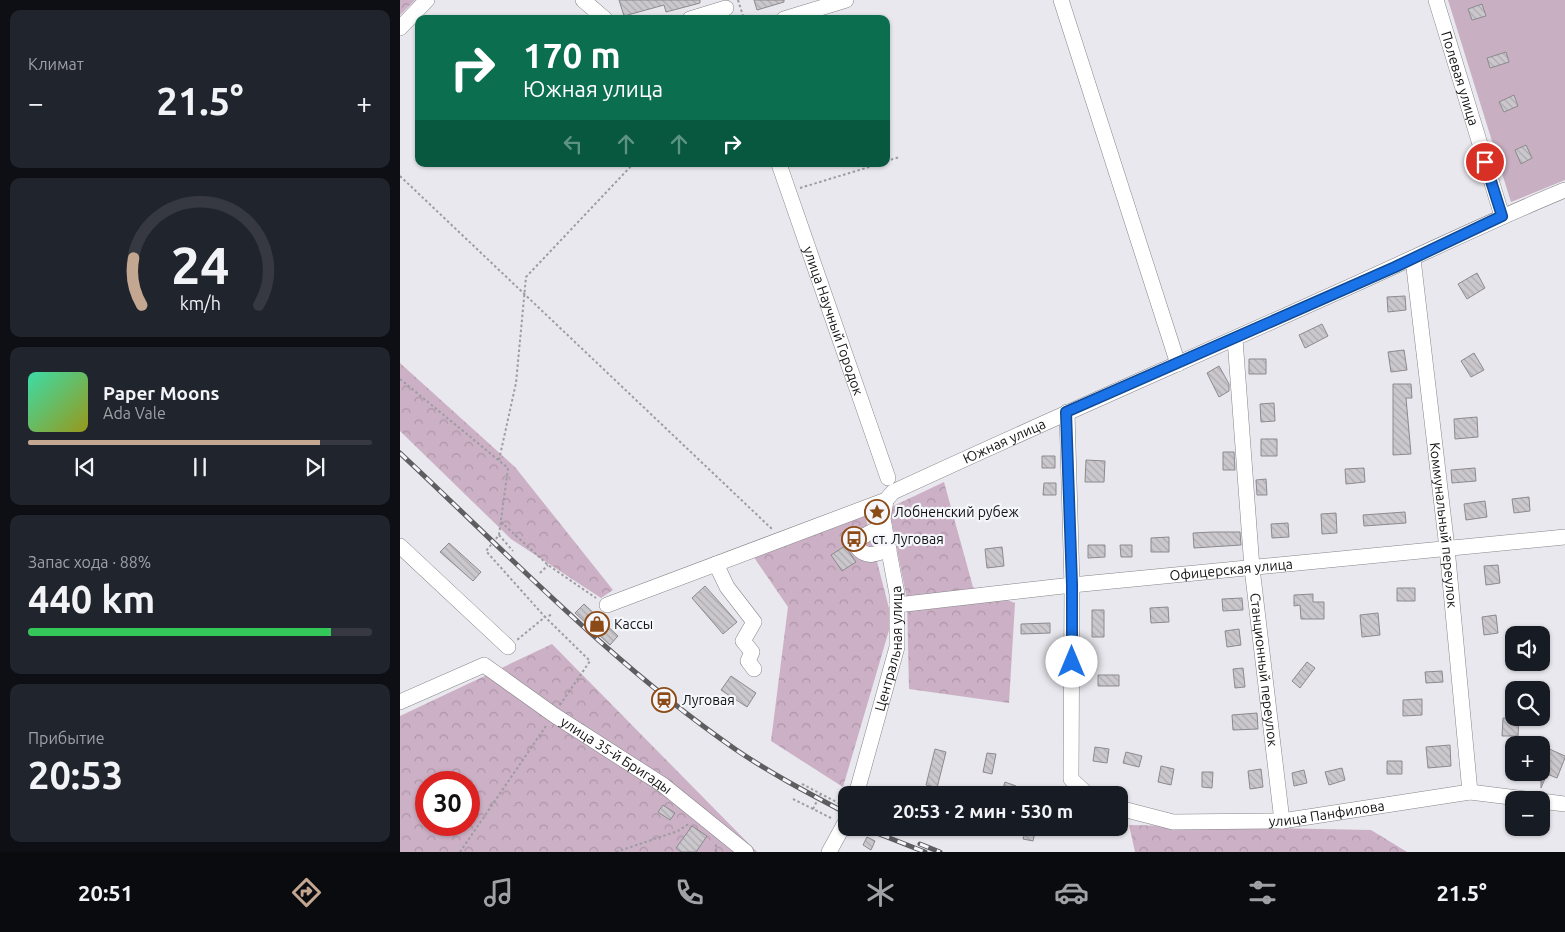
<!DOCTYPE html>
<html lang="ru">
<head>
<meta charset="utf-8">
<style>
  body { margin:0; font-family:Ubuntu,sans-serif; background:#20242c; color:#f1f3f6; height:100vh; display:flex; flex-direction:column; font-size:19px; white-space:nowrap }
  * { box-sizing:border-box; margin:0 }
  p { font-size:16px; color:#9ea1a6 }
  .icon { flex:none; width:28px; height:28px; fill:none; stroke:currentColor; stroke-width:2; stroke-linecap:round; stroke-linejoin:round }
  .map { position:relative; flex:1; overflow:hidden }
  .drawer { display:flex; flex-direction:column; gap:10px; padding:10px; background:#0d0f14; width:400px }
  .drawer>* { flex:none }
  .top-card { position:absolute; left:15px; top:15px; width:475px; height:152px; border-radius:10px; box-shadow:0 1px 4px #0004; background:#0b6e4f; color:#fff; overflow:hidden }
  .fabs { position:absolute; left:1105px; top:626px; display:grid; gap:10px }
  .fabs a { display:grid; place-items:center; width:45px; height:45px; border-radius:10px; background:#171b24; box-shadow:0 1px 4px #0004; font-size:25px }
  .speed { position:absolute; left:15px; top:771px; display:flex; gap:10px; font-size:25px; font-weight:700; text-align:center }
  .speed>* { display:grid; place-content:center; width:65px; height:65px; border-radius:50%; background:#171b24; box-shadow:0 1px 4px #0004; line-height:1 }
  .speed .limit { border:8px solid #d22; background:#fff; color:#111 }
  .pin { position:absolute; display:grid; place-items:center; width:42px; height:42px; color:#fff; margin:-21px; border:2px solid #fff; border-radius:50%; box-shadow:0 1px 5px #0007 }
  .me { position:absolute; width:55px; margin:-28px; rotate:0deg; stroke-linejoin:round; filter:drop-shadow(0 0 4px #0008) }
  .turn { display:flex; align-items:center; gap:18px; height:105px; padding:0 25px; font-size:22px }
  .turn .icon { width:65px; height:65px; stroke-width:2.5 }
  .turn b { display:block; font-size:35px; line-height:42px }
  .lanes { display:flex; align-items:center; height:48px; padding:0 25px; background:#0003; justify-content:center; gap:25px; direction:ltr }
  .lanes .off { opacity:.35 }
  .big { font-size:38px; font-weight:700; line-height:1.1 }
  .drawer .widget { flex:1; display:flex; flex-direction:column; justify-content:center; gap:8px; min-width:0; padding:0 18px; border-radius:10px; background:#20242c }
  .drawer .dial { align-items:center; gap:0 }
  .dial svg { height:130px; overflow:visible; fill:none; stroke:#363941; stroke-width:7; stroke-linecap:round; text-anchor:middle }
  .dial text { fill:#f1f3f6; stroke:none }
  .song { display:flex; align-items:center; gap:15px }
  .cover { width:60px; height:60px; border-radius:8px; background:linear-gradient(135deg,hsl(160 70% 55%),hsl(60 70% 35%)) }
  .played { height:5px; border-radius:2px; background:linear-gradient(90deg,#c4a791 85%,#363941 85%) }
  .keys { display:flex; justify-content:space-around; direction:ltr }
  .heat { display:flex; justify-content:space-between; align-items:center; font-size:28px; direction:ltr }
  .charge { height:8px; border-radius:4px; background:linear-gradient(90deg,#34c759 88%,#363941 0) }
  .trip { position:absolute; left:438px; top:786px; width:290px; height:50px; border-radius:10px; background:#171b24; box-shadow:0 1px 4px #0004; font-weight:700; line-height:50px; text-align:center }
  .tab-bar { display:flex; height:80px; justify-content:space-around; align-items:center; background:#090b0e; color:#9ea1a6 }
  .tab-bar .icon { width:35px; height:35px }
  .tab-bar .current { color:#c4a791 }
  .tab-bar b { font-size:22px; color:#f1f3f6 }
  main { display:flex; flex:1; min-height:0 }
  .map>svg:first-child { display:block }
</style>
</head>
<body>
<main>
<section class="drawer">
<div class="widget"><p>Климат</p>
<div class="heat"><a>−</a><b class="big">21.5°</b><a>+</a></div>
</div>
<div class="widget dial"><svg viewBox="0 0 100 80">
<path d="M14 69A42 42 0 1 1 86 69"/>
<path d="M14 69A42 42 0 0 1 9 40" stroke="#c4a791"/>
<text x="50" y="56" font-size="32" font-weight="700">24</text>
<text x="50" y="72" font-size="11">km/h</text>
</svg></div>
<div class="widget">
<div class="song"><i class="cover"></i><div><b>Paper Moons</b><p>Ada Vale</p></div></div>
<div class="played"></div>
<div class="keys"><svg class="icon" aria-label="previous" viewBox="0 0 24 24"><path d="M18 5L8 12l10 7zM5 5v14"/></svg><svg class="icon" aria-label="pause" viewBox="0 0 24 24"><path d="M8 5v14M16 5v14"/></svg><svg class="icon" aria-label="next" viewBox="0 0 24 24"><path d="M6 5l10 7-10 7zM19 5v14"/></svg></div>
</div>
<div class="widget"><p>Запас хода · 88%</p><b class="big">440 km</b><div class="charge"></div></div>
<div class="widget"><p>Прибытие</p><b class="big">20:53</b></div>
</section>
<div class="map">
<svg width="1165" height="852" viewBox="0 0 1165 852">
  <defs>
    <pattern id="forest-crowns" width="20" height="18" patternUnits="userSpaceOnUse" patternTransform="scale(1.25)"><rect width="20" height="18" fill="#ccb0c5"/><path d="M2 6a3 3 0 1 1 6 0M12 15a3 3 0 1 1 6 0" fill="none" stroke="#ae96a8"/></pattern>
    <pattern id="building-back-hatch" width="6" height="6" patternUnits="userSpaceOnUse" patternTransform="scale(1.25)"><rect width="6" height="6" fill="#cbc8cd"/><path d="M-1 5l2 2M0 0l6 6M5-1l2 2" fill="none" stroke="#adabaf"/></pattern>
  </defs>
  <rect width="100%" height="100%" fill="#e8e8ee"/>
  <path fill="url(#forest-crowns)" fill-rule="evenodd" d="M 0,0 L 15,0 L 0,15 Z
    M 0,363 L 115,467 L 213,590 L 201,598 L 111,539 L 0,431 Z
    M 544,482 L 573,587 L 615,603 L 609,703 L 509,689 L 507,600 L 489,508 Z
    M 465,515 L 492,620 L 443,787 L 371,741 L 388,607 L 351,553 Z
    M 152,644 L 357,852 L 0,852 L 0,716 ZM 26,782 L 69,782 L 69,825 L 26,825 Z
    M 729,825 L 971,830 L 1007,852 L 735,852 Z"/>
  <path fill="#c8afc1" d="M 1048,0 L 1165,0 L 1165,180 L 1111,202 Z"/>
  <path fill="url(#building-back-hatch)" stroke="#8c8a8f" d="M 219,0 L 300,0 L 300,3 L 266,12 L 264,5 L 224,16 Z
    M 354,0 L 384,0 L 384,2 L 357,10 Z
    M 1082,4 L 1086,16 L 1072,20 L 1068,9 Z
    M 1106,52 L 1109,62 L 1090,68 L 1087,58 Z
    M 1114,95 L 1118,106 L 1104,112 L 1099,102 Z
    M 1126,145 L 1132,158 L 1121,164 L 1115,150 Z
    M 1077,273 L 1085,288 L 1067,299 L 1058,284 Z
    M 1005,296 L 1006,310 L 988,312 L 987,297 Z
    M 922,324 L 928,336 L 905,348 L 899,335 Z
    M 1004,350 L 1007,370 L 991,372 L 988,352 Z
    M 1074,353 L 1084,370 L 1071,377 L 1061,361 Z
    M 849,359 L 866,359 L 866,374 L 849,374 Z
    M 819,366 L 829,384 L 829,391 L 819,397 L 807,373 Z
    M 993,384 L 1011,384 L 1012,398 L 1006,398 L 1011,454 L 993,455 Z
    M 874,403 L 875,421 L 861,422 L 860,404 Z
    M 1077,417 L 1078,437 L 1055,439 L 1054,419 Z
    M 861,439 L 877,439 L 877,456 L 861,456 Z
    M 823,452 L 834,452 L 835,470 L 823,470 Z
    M 642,456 L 655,456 L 655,468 L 642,468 Z
    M 686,460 L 705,461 L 704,482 L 685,482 Z
    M 964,468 L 965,482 L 946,484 L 945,469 Z
    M 1075,468 L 1076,481 L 1052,483 L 1051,470 Z
    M 866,479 L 867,495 L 857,495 L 856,480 Z
    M 644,483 L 656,483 L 656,495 L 643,495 Z
    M 1129,497 L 1130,511 L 1114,513 L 1112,499 Z
    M 1085,501 L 1087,517 L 1066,520 L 1064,504 Z
    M 1005,512 L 1006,523 L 964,526 L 963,515 Z
    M 936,513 L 937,533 L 922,534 L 921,514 Z
    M 888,523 L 889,537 L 872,538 L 871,524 Z
    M 813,532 L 840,532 L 841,545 L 794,548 L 793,533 Z
    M 769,537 L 769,552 L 751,552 L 751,538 Z
    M 49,543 L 81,572 L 73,581 L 40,552 Z
    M 688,545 L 705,545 L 705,557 L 688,558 Z
    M 720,545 L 732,545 L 732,557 L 721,557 Z
    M 445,546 L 456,562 L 442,571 L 431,555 Z
    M 602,547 L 604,566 L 587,568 L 585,549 Z
    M 1098,565 L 1100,583 L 1086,585 L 1084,566 Z
    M 305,586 L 337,622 L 323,634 L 292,598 Z
    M 997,588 L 1015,588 L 1015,601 L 997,601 Z
    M 913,594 L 913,602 L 924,602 L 924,619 L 901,619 L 900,605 L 894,606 L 894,595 Z
    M 842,598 L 843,610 L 823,611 L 822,599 Z
    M 184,604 L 218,636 L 210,645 L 175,613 Z
    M 768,607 L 769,622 L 751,623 L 750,608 Z
    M 692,610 L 704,610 L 704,637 L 692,637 Z
    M 978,613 L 980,635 L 962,637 L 960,615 Z
    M 1096,615 L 1098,633 L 1084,635 L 1082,617 Z
    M 650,623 L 650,633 L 621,634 L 621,624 Z
    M 839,629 L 841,645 L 827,647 L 825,631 Z
    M 907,662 L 915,668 L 900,688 L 892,681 Z
    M 843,668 L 845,687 L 835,688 L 833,669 Z
    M 1042,671 L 1043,682 L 1026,683 L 1025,672 Z
    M 698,675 L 719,675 L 719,686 L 698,686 Z
    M 331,676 L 356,693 L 347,707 L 321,690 Z
    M 1022,699 L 1022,715 L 1003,716 L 1003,700 Z
    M 857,713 L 858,729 L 833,730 L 832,715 Z
    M 1103,718 L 1119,719 L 1118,736 L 1102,736 Z
    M 1050,745 L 1051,766 L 1028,768 L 1026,747 Z
    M 695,747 L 709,749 L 707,763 L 693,761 Z
    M 1147,748 L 1165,756 L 1165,758 L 1157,778 L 1147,774 L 1141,788 L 1141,763 Z
    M 535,749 L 546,752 L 537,788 L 526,785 Z
    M 726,752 L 742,756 L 739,767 L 723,763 Z
    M 587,753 L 596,754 L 592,774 L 583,772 Z
    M 987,761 L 1002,761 L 1002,774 L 987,774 Z
    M 761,766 L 774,769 L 771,785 L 758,782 Z
    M 942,768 L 945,780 L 929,785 L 925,772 Z
    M 861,769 L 863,787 L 850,789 L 848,771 Z
    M 904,770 L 907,783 L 894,786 L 892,773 Z
    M 802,772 L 813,772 L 812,788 L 802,787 Z
    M 605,782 L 616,786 L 613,795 L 601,795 Z
    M 263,805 L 275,813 L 270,820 L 258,812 Z
    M 292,826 L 307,836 L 296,852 L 281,852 L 276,848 Z
    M 626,828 L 636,828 L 633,841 L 623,839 Z
    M 467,837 L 475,841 L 471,850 L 463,845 Z"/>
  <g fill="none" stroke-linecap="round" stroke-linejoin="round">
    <defs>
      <g id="minor">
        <path d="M 183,0 L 205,19"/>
        <path d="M 661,0 L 778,364"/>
        <path id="s1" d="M 1036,0 L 1102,216"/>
        <path d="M 290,19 L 326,8"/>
        <path d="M 384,19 L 446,0"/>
        <path d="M 0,28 L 27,0"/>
        <path id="s2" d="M 379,164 L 488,478"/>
        <path id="s3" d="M 1013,259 L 1047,548 L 1070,792"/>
        <path id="s4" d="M 835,339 L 852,568 L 882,821"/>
        <path d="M 667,412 L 672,585 L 671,779 L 688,795"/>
        <path d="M 484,525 L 460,538 L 457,547 C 466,559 477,554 489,549"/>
        <path d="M 0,546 L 108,647"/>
        <path d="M 316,564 L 327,587 L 354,622 L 343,641 L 352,652 L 348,661 L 354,669"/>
        <path id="s5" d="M 207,605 L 486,500 L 493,492 C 635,426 778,364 920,300 C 1002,264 1082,224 1165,190"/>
        <path id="s6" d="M 497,605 L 672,585 L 1165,537"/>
        <path id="s7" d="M 0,702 L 84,665 L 154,715 L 263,785 L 346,852"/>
        <path id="s8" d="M 456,795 L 497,647 L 497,594 L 483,519 L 486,500"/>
        <path d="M 1141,801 L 1165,804"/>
        <path id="s9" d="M 719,808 L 773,822 L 882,821 L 1070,792 L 1134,800"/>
        <path d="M 429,852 L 446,821"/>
      </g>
    </defs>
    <use href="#minor" stroke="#86868b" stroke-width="16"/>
    <path stroke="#9c9ca1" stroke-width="2" stroke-dasharray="2.5 2.5" stroke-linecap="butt" d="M 338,0 L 344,19
      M 486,161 L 500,157
      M 0,176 L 373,530
      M 400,188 L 479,164
      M 0,379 L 108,468 L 99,535 L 86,551 L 145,617 L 117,640
      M 99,460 L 116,383 L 126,277 L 233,164
      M 101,522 L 148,565 L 196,598
      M 99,535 L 113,551
      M 140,573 L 148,565
      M 151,615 L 145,617 L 190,661 L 160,705
      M 402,784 L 446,807
      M 393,799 L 433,819
      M 413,809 L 421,793
      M 60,852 L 146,726
      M 216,852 L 278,831 L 290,823
      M 316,852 L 316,844"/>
    <use href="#minor" stroke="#fff" stroke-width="15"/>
    <defs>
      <path id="rail" d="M 0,453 C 108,554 212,664 335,749 C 370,773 408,793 446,813
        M 464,828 L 525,852
        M 520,844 L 540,852"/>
    </defs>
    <use href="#rail" stroke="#5e5e61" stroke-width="5"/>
    <use href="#rail" stroke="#f5f6fb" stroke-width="3" stroke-dasharray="9" stroke-linecap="butt"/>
  </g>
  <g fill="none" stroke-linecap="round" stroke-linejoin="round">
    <defs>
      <path id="route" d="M 672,662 L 672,585 L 666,412 L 995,267 L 1102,216 L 1085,162"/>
    </defs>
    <use href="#route" stroke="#114b97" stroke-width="12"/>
    <use href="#route" stroke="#1a73e8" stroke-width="9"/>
  </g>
  <defs>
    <symbol id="sight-ring" viewBox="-11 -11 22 22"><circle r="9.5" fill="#f5f6fb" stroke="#8c4b16" stroke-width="1.5"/><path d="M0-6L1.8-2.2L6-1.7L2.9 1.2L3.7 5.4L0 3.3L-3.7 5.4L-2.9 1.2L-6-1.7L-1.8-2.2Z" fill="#8c4b16"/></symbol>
    <symbol id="bus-ring" viewBox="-11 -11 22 22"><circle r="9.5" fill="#f5f6fb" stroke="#8c4b16" stroke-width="1.5"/><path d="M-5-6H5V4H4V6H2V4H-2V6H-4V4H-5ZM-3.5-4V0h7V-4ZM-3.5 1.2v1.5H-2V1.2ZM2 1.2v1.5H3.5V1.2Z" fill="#8c4b16"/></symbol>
    <symbol id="shop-ring" viewBox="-11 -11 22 22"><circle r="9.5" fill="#f5f6fb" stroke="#8c4b16" stroke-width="1.5"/><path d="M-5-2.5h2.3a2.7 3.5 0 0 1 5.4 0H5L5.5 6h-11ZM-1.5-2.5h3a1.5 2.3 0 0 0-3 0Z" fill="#8c4b16"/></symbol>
    <symbol id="station-ring" viewBox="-11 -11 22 22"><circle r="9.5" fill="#f5f6fb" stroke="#8c4b16" stroke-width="1.5"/><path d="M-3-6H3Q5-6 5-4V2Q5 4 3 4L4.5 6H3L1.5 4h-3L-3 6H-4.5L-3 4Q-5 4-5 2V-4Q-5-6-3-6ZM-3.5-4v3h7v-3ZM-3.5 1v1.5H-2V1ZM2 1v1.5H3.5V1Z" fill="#8c4b16"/></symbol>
  </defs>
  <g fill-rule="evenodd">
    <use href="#sight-ring" x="463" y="498" width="28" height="28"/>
    <use href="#bus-ring" x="440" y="525" width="28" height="28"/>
    <use href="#shop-ring" x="183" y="610" width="28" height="28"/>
    <use href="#station-ring" x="250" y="686" width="28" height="28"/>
  </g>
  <g text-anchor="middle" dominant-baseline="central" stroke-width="4.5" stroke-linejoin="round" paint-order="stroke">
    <g font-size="14" fill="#131315" stroke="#f5f6fb">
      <text stroke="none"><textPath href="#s1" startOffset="82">Полевая улица</textPath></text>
      <text stroke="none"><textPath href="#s2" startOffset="166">улица Научный Городок</textPath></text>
      <text stroke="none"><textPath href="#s5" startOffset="431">Южная улица</textPath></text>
      <text stroke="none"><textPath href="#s3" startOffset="268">Коммунальный переулок</textPath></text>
      <text stroke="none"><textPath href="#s6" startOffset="336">Офицерская улица</textPath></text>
      <text stroke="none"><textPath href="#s8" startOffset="151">Центральная улица</textPath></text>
      <text stroke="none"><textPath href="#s4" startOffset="332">Станционный переулок</textPath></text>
      <text stroke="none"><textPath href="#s7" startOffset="252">улица 35-й Бригады</textPath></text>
      <text stroke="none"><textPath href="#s9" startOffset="210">улица Панфилова</textPath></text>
    </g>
    <g font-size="14" fill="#131315" stroke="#f5f6fb" text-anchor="start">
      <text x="494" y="512">Лобненский рубеж</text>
      <text x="472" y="539">ст. Луговая</text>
      <text x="214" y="624">Кассы</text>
      <text x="282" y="700">Луговая</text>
    </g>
  </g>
</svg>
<div class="fabs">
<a><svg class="icon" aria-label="sound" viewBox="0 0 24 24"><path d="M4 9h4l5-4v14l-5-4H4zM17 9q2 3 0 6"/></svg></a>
<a><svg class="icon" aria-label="search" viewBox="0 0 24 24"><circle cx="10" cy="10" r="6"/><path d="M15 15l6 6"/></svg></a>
<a>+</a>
<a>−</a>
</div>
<div class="speed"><div class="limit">30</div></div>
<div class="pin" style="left:1085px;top:162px;background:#d93025"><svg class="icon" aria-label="arrive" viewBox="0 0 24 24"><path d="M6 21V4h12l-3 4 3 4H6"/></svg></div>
<svg class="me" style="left:672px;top:662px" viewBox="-20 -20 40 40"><circle r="19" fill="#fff"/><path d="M0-13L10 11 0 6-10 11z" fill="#1a73e8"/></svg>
<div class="trip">20:53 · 2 мин · 530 m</div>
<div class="top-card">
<div class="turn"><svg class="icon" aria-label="right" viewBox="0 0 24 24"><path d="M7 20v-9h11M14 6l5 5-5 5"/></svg><div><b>170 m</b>Южная улица</div></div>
<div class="lanes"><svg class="icon off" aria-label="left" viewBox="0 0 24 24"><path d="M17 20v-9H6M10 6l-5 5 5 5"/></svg><svg class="icon off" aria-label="ahead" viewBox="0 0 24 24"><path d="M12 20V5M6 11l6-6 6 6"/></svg><svg class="icon off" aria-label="ahead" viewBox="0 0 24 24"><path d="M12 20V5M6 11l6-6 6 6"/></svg><svg class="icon" aria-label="right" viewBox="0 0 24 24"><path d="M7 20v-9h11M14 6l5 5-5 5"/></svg></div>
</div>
</div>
</main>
<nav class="tab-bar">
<b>20:51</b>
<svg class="icon current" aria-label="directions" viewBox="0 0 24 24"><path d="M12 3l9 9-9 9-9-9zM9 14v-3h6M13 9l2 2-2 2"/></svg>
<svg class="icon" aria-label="music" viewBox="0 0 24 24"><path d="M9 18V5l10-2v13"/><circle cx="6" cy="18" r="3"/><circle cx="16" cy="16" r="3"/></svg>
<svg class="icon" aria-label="phone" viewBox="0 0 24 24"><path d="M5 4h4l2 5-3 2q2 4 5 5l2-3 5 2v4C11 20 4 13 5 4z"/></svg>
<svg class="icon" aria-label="climate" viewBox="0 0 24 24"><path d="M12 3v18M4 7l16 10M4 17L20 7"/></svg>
<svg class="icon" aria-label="car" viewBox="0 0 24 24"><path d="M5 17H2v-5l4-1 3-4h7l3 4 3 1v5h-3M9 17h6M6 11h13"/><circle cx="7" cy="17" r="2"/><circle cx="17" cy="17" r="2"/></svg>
<svg class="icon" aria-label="filters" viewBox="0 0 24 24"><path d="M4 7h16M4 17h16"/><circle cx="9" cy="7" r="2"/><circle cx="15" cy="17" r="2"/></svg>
<b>21.5°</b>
</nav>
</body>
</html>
